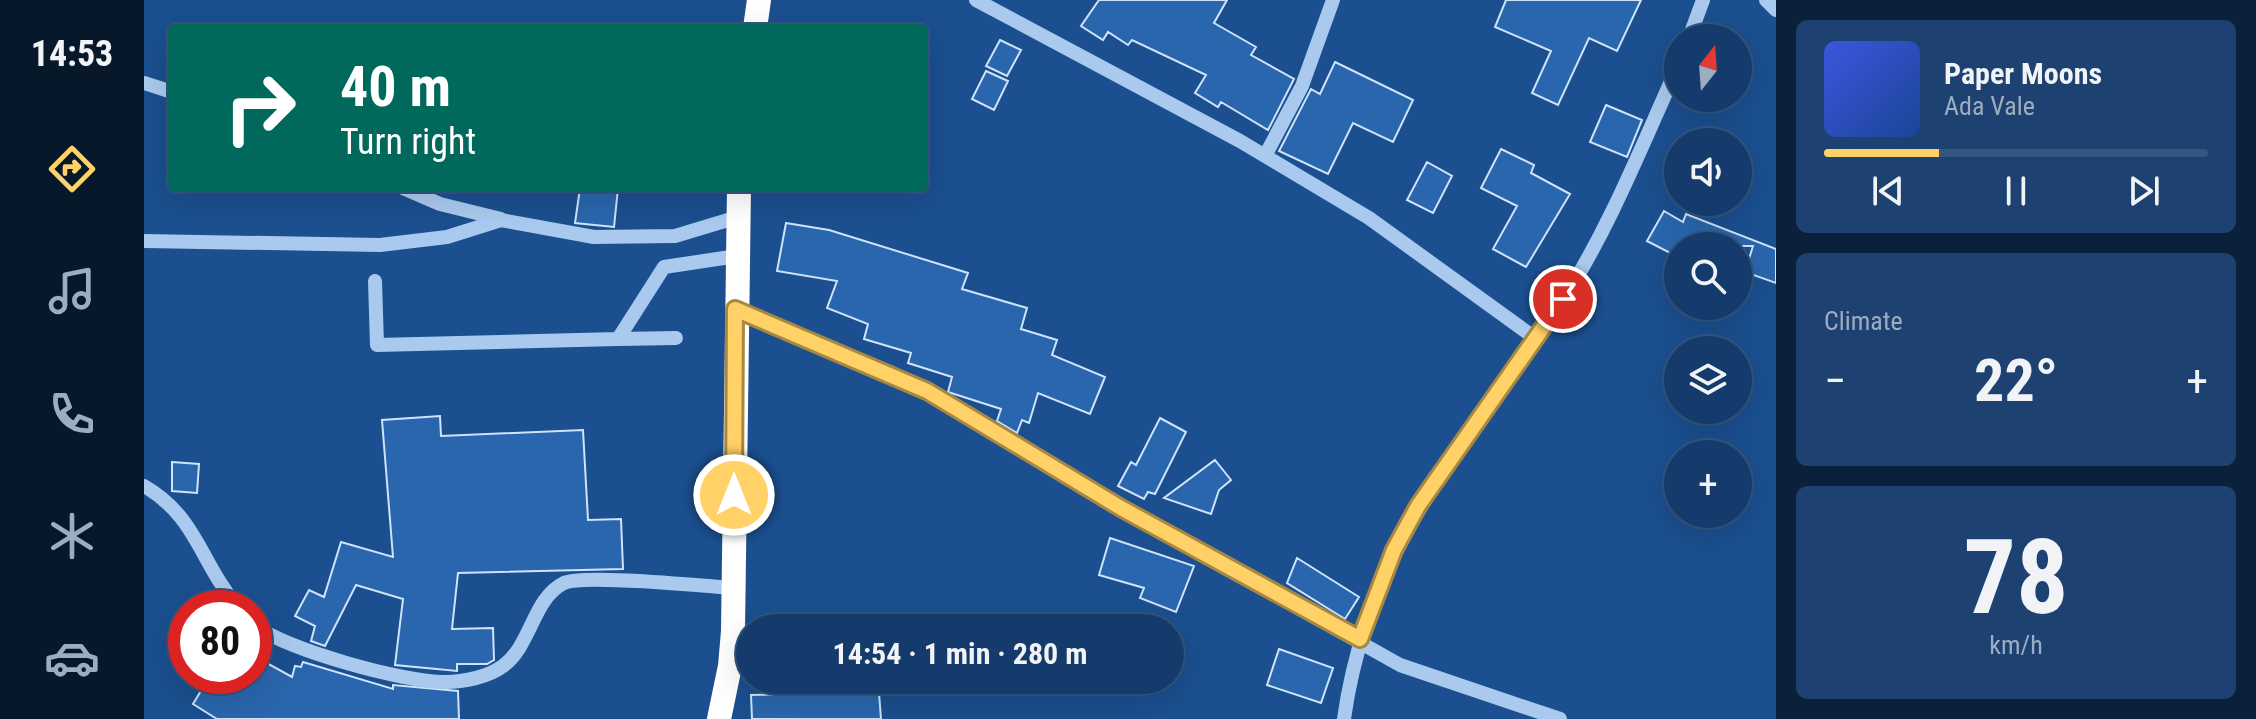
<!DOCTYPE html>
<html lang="en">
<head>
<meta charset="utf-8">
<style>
  body { margin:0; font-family:"Roboto Condensed",sans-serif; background:#1d4271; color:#f1f3f6; height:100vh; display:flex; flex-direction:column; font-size:30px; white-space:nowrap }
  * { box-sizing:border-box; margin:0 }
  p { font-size:26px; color:#9dadc1 }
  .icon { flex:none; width:44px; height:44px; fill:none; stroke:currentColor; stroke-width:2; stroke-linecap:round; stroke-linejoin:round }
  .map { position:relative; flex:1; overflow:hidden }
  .drawer { display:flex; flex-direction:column; gap:20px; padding:20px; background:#0b203b; width:480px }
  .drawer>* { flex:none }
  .guide { position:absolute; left:24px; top:24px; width:760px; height:168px; border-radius:8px; box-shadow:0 8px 32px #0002,0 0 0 2px #33557e; background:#00695c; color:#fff; overflow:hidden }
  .needle { width:52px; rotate:17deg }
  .buttons { position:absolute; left:1520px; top:24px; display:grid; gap:16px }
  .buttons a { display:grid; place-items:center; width:88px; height:88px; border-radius:50%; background:#143b6b; box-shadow:0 8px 32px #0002,0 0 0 2px #33557e; font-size:40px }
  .speed { position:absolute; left:24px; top:590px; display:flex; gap:16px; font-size:40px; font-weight:700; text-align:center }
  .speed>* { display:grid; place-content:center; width:104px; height:104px; border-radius:50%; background:#143b6b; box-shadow:0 8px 32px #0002,0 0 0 2px #33557e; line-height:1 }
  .speed .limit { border:12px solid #d22; background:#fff; color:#111 }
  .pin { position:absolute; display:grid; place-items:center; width:68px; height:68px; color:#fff; margin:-34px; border:4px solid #fff; border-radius:50%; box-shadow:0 2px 8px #0007 }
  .me { position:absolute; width:88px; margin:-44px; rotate:0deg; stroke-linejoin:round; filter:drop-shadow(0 0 6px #0008) }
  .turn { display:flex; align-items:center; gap:28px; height:168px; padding:0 40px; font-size:36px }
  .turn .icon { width:104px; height:104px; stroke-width:2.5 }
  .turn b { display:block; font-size:56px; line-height:68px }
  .big { font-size:60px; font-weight:700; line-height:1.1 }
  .drawer .tile { flex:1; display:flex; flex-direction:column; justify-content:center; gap:12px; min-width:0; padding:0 28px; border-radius:12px; background:#1d4271 }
  .drawer .dial { align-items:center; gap:0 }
  .dial b { font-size:104px; line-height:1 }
  .song { display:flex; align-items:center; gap:24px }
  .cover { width:96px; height:96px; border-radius:12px; background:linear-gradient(135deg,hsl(230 70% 55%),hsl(220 70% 35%)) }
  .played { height:8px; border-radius:4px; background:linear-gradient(90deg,#ffd166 30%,#33557e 30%) }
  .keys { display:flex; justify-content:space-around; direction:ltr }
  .heat { display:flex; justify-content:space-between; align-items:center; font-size:44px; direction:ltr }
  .trip { position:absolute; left:592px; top:614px; width:448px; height:80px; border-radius:40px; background:#143b6b; box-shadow:0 8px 32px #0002,0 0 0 2px #33557e; font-weight:700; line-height:80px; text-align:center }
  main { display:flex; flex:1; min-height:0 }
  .menu { display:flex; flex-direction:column; width:144px; justify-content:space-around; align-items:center; background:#08182b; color:#9dadc1 }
  .menu .icon { width:56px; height:56px }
  .menu .active { color:#ffd166 }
  .menu b { font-size:36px; color:#f1f3f6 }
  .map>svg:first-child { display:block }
</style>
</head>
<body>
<main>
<nav class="menu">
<b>14:53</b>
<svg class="icon active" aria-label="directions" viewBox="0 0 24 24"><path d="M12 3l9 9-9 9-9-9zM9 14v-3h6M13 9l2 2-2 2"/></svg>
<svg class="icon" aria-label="music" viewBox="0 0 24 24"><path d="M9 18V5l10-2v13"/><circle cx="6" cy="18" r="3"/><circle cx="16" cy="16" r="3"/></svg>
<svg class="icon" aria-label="phone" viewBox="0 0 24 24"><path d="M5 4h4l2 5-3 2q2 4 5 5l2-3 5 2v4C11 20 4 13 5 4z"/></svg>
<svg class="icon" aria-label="climate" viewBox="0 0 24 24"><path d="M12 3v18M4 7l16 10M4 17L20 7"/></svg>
<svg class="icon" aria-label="car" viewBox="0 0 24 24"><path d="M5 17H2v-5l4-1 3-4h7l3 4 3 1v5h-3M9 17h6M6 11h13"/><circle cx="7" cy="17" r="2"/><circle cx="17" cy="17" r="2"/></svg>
</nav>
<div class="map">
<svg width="1632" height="719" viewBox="0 0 1632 719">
  <rect width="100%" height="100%" fill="#1b4f8f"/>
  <path fill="#2a66ad" stroke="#cfe3fa" stroke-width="2" d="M 955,0 L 1083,0 L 1070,23 L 1112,47 L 1107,55 L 1150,79 L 1124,130 L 1077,102 L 1074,107 L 1051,93 L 1062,75 L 988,40 L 984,45 L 964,32 L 959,40 L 937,26 Z
    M 1362,0 L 1497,0 L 1473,51 L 1445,38 L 1414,105 L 1388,93 L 1407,51 L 1351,27 Z
    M 856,40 L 877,50 L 863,76 L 842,66 Z
    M 1191,62 L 1269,100 L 1249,142 L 1209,123 L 1184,174 L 1135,151 L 1167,89 L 1176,94 Z
    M 842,71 L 864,81 L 850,110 L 828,99 Z
    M 1462,105 L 1498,120 L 1483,157 L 1446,142 Z
    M 1357,149 L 1390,165 L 1387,173 L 1426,194 L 1382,267 L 1349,249 L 1373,206 L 1337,188 Z
    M 1283,162 L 1308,176 L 1289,213 L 1263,200 Z
    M 436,188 L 474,188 L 470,227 L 431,223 Z
    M 1520,211 L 1539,222 L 1542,214 L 1632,249 L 1632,283 L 1601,272 L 1609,246 L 1534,246 L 1534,257 L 1503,241 Z
    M 642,223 L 685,230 L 824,273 L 818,289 L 883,308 L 877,329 L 913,340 L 908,355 L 961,377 L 946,414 L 894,393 L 885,423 L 878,420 L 873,433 L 853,421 L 857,409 L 804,392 L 808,377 L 764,363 L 767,353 L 720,339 L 724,324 L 683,308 L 693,281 L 633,271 Z
    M 296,416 L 297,436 L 439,430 L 444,520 L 477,519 L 479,569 L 314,573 L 308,629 L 349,628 L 350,660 L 343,664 L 313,664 L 313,671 L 251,665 L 259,599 L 212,585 L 181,646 L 167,641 L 171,626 L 151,616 L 165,590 L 180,597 L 197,542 L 249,557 L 238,420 Z
    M 1016,418 L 1042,432 L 1011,494 L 1004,492 L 1000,499 L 974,486 L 987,462 L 992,465 Z
    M 1071,460 L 1087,480 L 1075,490 L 1067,514 L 1020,498 Z
    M 28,462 L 55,464 L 53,493 L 28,491 Z
    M 966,538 L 1050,566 L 1032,612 L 996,598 L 1000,588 L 955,575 Z
    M 1153,558 L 1215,597 L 1201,619 L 1143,583 Z
    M 1135,649 L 1189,668 L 1177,703 L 1123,685 Z
    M 110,656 L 148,677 L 151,666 L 157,667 L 159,662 L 249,689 L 249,685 L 314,691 L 315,719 L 73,719 L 49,704 L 66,676 L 110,676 Z
    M 646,680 L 734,680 L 737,719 L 608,719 L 607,695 L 646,694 Z"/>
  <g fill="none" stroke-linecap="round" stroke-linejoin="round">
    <path stroke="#a9c9ee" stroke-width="14" d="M 832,0 L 1096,141 L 1225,218 L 1391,338
      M 1622,0 L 1632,10
      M 1545,38 L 1559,0
      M 0,83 L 28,92
      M 1121,156 L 1158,86 L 1189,0
      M 259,188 L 296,204 L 357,219
      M 0,241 L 236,245 L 303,237 L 357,220 L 450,237 L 531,236 L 594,217
      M 231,281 L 233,345 L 474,339 L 520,267 L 593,256
      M 591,309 L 746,372 L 783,391 L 977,508 L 1256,665 L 1416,719
      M 474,339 L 532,338
      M 0,486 C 53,516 57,565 95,608
      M 110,625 C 144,650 258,682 301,682 C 320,682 344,677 359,666 C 387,646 389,598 420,583 C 440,574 560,586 590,588
      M 1200,719 C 1225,540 1325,443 1419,300 C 1466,227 1498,145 1534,66"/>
    <path stroke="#fff" stroke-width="24" d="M 611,28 L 615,0
      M 575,719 L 586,666 L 589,631 L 595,188"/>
  </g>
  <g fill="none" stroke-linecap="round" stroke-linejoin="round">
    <defs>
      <path id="route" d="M 590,495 L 591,309 L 783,391 L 977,508 L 1216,639 L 1250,550 L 1274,506 L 1419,299"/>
    </defs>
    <use href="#route" stroke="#a68842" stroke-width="20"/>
    <use href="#route" stroke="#ffd166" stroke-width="14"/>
  </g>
</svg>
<div class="buttons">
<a><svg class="needle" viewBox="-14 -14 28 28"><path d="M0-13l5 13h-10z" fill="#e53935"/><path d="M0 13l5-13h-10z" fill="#9dadc1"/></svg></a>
<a><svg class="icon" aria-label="sound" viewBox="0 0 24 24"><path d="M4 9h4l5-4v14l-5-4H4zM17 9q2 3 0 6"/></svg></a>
<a><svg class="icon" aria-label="search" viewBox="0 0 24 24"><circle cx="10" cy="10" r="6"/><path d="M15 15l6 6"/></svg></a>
<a><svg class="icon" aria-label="layers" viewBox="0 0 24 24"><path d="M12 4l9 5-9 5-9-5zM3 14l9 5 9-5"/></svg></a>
<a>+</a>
</div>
<div class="speed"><div class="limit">80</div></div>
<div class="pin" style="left:1419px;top:299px;background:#d93025"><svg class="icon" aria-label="arrive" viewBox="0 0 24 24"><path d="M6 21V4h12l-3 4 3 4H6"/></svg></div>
<svg class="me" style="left:590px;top:495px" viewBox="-20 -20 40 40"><circle r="17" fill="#ffd166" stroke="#fff" stroke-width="3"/><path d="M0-11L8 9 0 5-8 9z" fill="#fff"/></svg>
<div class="trip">14:54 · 1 min · 280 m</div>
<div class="guide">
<div class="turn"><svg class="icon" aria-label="right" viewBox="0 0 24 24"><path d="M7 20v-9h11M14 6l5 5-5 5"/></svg><div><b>40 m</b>Turn right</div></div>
</div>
</div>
<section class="drawer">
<div class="tile">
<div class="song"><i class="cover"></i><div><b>Paper Moons</b><p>Ada Vale</p></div></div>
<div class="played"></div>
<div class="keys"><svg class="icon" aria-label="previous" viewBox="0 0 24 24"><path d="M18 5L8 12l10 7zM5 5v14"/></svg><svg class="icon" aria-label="pause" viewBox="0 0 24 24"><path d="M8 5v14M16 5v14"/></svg><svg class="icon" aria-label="next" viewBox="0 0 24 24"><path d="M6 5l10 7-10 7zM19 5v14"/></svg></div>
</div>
<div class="tile"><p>Climate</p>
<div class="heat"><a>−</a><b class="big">22°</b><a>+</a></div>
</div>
<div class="tile dial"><b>78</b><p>km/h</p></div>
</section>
</main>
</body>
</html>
